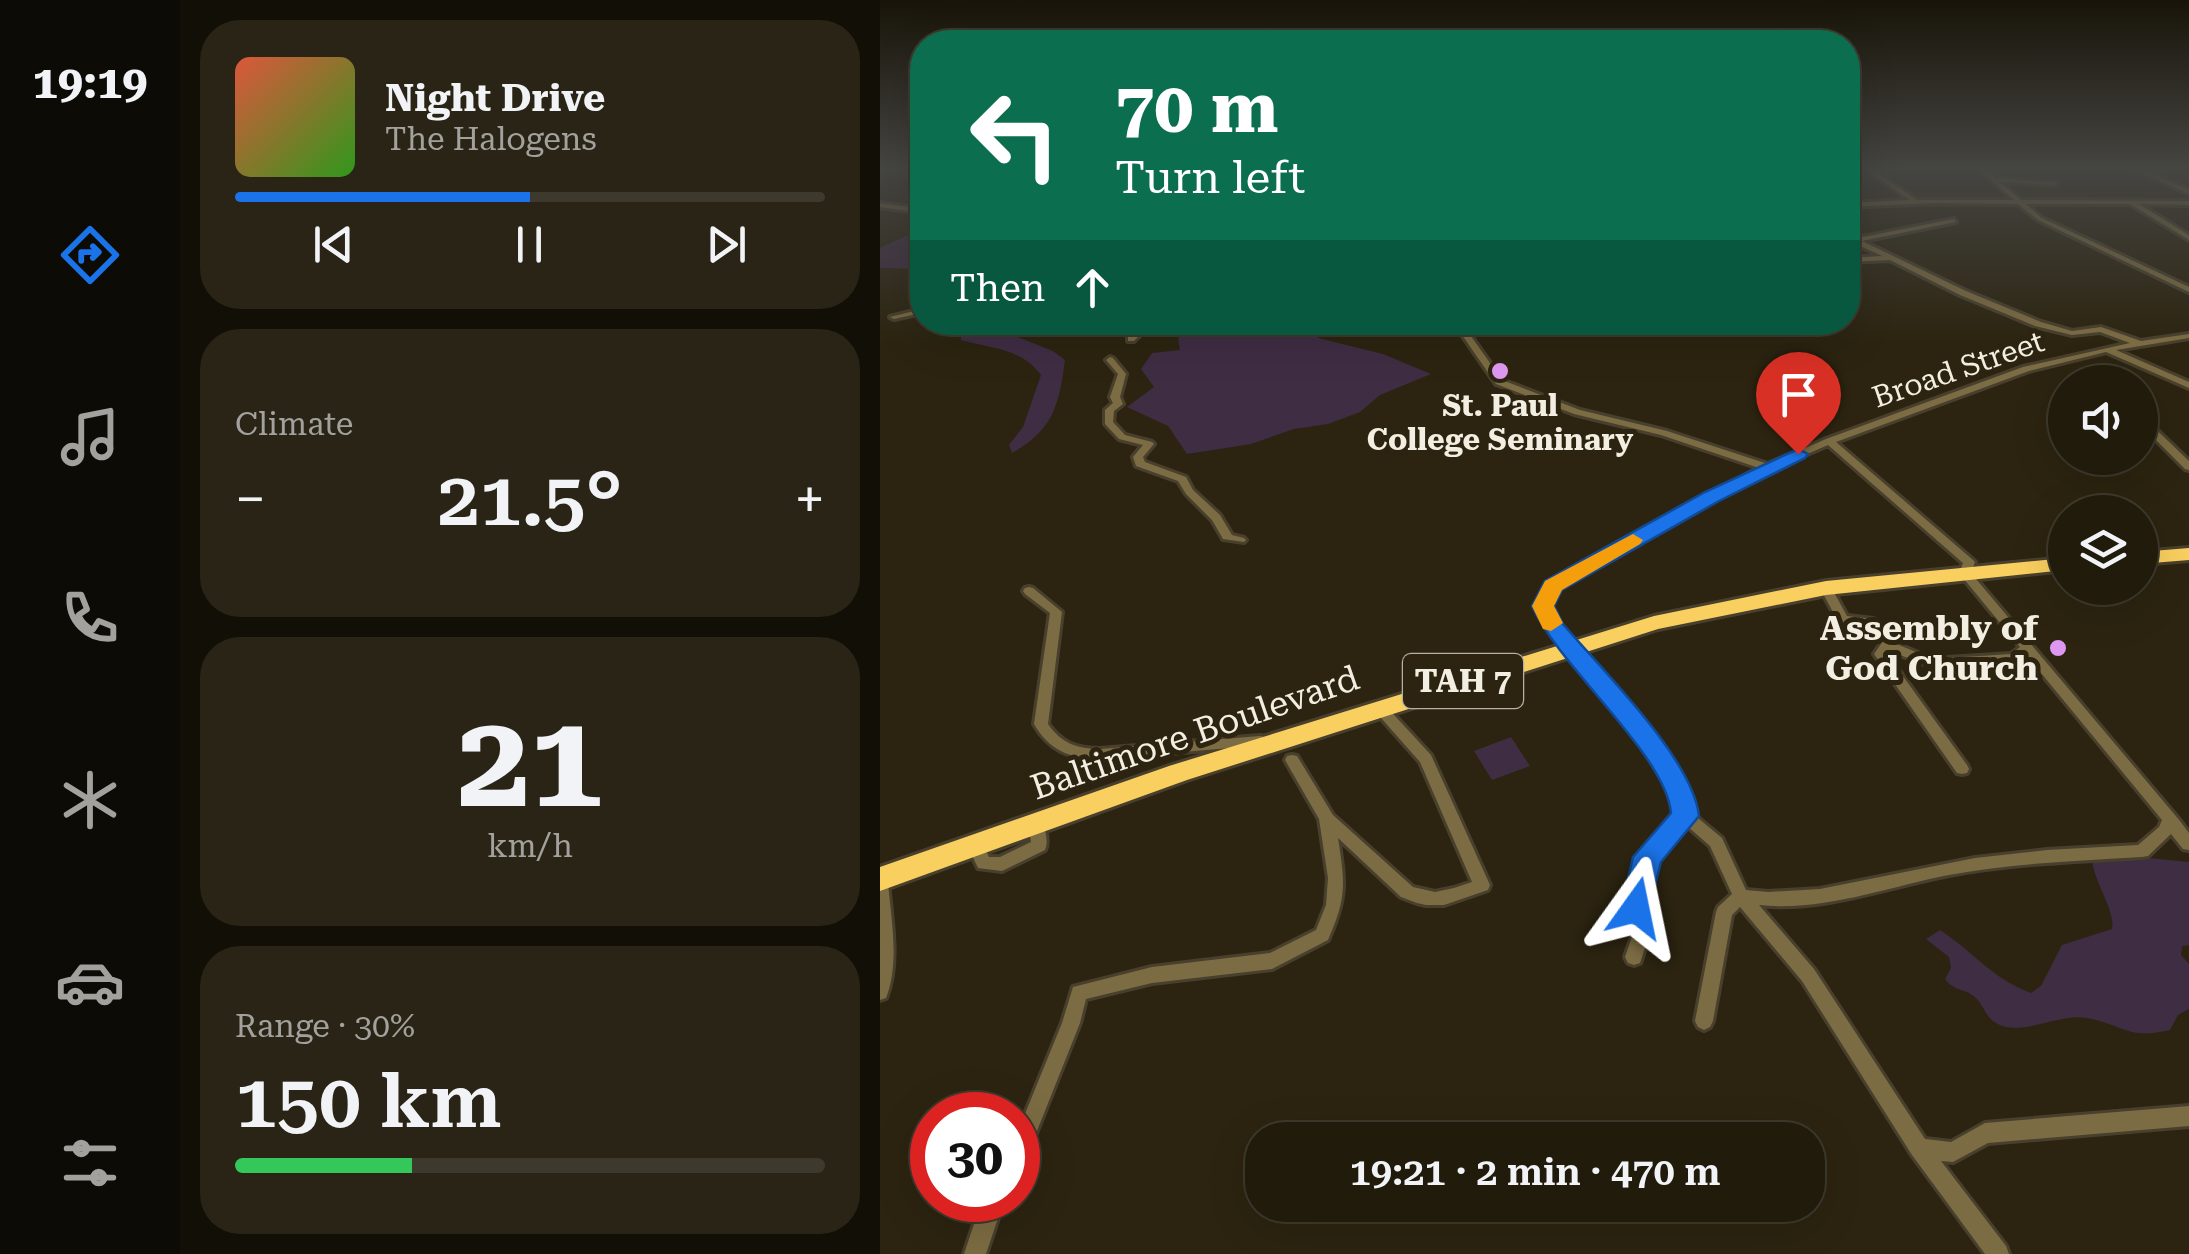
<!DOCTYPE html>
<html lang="en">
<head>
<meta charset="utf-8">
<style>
  body { margin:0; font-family:"Roboto Serif",serif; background:#292415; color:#f1f3f6; height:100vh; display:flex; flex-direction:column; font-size:38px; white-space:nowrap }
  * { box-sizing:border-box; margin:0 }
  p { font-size:32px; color:#a2a19d }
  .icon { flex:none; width:55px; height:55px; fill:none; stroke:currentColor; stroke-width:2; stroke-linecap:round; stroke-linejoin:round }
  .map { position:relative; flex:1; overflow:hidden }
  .side { display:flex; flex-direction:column; gap:20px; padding:20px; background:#120f07; width:700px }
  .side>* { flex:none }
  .guide { position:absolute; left:30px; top:30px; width:950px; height:305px; border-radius:40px; box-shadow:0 10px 40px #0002,0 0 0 2px #3e392d; background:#0b6e4f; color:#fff; overflow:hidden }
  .tools { position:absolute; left:1168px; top:365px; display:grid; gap:20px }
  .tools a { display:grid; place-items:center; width:110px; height:110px; border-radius:50%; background:#211b0c; box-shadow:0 10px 40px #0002,0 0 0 2px #3e392d; font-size:50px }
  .speed { position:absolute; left:30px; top:1092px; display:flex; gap:20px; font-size:50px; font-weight:700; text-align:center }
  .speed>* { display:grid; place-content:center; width:130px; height:130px; border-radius:50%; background:#211b0c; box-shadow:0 10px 40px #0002,0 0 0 2px #3e392d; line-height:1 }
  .speed .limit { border:15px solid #d22; background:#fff; color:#111 }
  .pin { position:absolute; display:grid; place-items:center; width:85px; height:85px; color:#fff; margin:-102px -42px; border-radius:50% 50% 50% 0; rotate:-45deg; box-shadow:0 0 10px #0007 }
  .pin .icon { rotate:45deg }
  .me { position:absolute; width:110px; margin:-55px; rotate:12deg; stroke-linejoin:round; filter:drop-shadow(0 0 8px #0008) }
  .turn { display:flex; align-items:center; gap:35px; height:210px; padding:0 40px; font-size:45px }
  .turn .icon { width:130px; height:130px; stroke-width:2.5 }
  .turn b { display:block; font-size:70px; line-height:85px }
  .then { display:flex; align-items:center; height:95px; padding:0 40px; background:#0003; gap:20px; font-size:38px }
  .big { font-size:75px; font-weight:600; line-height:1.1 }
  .side .tile { flex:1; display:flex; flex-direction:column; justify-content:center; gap:15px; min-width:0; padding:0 35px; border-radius:40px; background:#292415 }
  .side .dial { align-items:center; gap:0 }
  .dial b { font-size:130px; line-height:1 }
  .song { display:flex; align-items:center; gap:30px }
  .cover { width:120px; height:120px; border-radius:15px; background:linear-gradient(135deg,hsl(10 70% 55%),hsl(110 70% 35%)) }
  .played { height:10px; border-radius:5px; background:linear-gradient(90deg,#1a73e8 50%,#3e392d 50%) }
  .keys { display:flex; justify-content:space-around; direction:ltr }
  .heat { display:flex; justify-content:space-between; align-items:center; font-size:55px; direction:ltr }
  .charge { height:15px; border-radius:8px; background:linear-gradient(90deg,#34c759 30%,#3e392d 0) }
  .trip { position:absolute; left:365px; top:1122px; width:580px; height:100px; border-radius:40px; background:#211b0c; box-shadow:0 10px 40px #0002,0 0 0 2px #3e392d; font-weight:600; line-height:100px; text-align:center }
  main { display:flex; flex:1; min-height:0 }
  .menu { display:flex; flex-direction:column; width:180px; justify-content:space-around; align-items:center; background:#0d0b05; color:#a2a19d }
  .menu .icon { width:70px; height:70px }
  .menu .on { color:#1a73e8 }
  .menu b { font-size:45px; color:#f1f3f6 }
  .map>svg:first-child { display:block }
</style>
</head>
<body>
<main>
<nav class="menu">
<b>19:19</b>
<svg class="icon on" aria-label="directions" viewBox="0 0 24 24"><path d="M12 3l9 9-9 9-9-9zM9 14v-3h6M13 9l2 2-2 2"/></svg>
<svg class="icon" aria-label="music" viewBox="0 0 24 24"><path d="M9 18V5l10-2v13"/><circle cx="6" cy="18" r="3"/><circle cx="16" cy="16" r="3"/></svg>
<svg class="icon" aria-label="phone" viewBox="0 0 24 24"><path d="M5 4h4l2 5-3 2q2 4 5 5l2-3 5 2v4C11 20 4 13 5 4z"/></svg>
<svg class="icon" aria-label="climate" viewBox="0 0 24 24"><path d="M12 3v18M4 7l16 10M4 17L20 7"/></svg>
<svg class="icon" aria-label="car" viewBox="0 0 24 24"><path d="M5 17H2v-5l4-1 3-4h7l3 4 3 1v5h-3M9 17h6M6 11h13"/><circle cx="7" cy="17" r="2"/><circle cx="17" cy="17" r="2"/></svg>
<svg class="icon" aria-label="filters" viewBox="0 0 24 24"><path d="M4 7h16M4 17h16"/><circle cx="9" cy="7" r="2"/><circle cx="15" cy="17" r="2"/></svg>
</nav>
<section class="side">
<div class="tile">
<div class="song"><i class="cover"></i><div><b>Night Drive</b><p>The Halogens</p></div></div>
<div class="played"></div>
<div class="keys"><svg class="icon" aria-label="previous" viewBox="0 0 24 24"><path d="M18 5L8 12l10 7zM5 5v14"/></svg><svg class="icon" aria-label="pause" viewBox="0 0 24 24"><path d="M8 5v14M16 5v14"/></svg><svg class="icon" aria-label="next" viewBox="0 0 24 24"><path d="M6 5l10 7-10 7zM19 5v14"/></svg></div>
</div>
<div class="tile"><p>Climate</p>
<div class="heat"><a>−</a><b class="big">21.5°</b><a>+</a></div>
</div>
<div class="tile dial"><b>21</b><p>km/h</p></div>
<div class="tile"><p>Range · 30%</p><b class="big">150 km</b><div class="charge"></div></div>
</section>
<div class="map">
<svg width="1309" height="1254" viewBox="0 0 1309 1254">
  <rect width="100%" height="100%" fill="#2c2410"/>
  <path fill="#3f2d44" d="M 42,228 L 42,269 L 0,268 L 0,248 Z
    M 81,323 L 143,323 L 126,326 L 128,333 L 173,351 L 185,360 C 179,406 173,430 132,453 L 129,445 L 143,427 L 161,375 C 140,347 111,349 81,340 Z
    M 200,323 L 397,323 L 442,339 L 503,354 L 551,374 L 500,395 L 480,412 L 448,424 L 414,429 L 371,444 L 307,454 L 288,426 L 247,407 L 274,387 L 261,369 L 272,353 L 300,350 L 298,338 L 307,329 L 231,328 Z
    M 631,737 L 650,766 L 612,780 L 594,751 Z
    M 1228,854 L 1309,862 L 1309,945 L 1302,946 L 1301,955 L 1309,964 L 1309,1009 L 1298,1015 L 1290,1030 C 1247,1040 1245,1025 1207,1018 C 1177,1013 1141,1038 1116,1023 C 1106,1017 1104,1007 1097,999 C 1087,988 1074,992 1065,979 L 1071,968 L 1069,957 L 1046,939 L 1060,930 C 1094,952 1111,978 1151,993 L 1161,986 L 1182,945 L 1232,929 C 1236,913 1215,883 1212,861 Z"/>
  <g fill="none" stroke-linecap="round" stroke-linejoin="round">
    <defs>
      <path id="street" d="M 983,168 L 990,168 L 1037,200 L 1134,200 L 1097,168 L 1103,168 L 1116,178 L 1177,183 L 1174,185 L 1120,182 L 1141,200 L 1309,201 L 1309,205 L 1259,204 L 1309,235 L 1309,240 L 1250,204 L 1146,204 L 1162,218 L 1309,287 L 1309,292 L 1158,220 L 1138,204 L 1055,203 L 968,207 L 968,203 L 1030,200 Z
        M 1252,168 L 1260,168 L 1309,190 L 1309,194 Z
        M 0,203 L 42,209 L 42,213 L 0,207 Z
        M 1074,219 L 1076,222 L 982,241 L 1086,291 L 1161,322 L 1192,331 L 1221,327 L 1261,341 L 1309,334 L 1309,338 L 1236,350 L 1309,382 L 1309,388 L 1226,352 L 1149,371 L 956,442 L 1093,560 L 1095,562 L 1091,573 L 1300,821 L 1309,833 L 1309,850 L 1303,849 L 1291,834 L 1268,856 L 1262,857 C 1198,861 1133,863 1069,875 C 1007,887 943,912 879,905 L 934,969 L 1045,1139 L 1071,1142 L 1105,1123 L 1309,1106 L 1309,1126 L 1108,1143 L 1073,1162 L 1061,1161 L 1126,1246 L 1129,1254 L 1105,1254 L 1032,1155 L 922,981 L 860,907 L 852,915 L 833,1021 L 830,1027 L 824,1030 L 818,1027 L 815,1021 L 836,912 L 838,907 L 852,894 L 830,846 L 806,825 L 774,860 L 765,908 L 773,924 L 760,963 L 754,965 L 748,963 L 745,957 L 756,925 L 748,909 L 761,852 L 797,814 L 796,795 L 765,749 L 669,630 L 657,606 L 669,583 L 718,555 L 879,468 L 781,435 L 694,414 L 616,384 L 573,322 L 610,327 L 632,322 L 651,322 L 610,331 L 586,329 L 622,380 L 700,410 L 787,431 L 888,464 L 946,439 L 1143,367 L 1250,343 L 1220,332 L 1192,335 L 1155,326 L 1080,295 L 1010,260 L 968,262 L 968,258 L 1002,256 L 974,243 L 968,244 L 968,240 ZM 948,445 L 1083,563 L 1079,573 L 1140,647 L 1131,654 L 1053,659 L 1014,643 L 1015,641 L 1008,625 L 993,619 L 967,616 L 950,585 L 942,585 L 940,588 L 959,623 L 991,627 L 999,630 L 1003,641 L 994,654 L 1077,773 L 1082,774 L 1087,773 L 1089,769 L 1087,765 L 1007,654 L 1009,651 L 1052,667 L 1134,662 L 1142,658 L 1145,661 L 1152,662 L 1282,820 L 1279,827 L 1258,845 L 1167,850 L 1095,858 L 940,889 L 888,892 L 866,890 L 842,838 L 812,813 L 810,794 L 775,741 L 679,625 L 669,606 L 678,588 L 726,559 L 892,469 Z
        M 42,309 L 42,313 L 14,319 L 10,317 Z
        M 264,322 L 273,322 L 254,341 L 248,341 L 248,337 Z
        M 230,357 L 233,358 L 246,374 L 240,397 L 243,404 L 234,411 L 233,422 L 245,435 L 272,442 L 274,444 L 263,457 L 265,462 L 306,477 L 313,490 L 340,515 L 352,535 L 364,538 L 366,540 L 364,542 L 343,539 L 332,520 L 306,494 L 298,481 L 256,466 L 253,457 L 263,445 L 239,439 L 225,424 L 225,410 L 233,403 L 230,397 L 238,374 L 226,360 Z
        M 1264,394 L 1269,397 L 1265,409 L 1260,412 L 1260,396 Z
        M 1260,416 L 1263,417 L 1309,461 L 1309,470 L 1305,469 L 1260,424 Z
        M 149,587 L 153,588 L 182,612 L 168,724 C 181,743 197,749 220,749 L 380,736 L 385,737 L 387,741 L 385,745 L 220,759 C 190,759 169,750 154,724 L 170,613 L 145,594 L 143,591 L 145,588 Z
        M 499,702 L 504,704 L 551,755 L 610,885 L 608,890 L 564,905 L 546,905 L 537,903 L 521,897 L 458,838 C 465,883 467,897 448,940 L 392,969 L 272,983 L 206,999 L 200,1023 L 145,1161 L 138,1164 L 138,1131 L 182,1023 L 193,987 L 272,967 L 390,953 L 436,930 L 446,905 L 448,878 L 439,819 L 405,760 L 407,756 L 412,755 L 417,756 L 453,815 L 533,887 L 555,892 L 574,888 L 592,882 L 540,762 L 494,710 L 492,707 L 494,704 Z
        M 156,818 L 161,820 C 165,827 169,842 165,850 L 122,871 L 98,868 L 87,845 L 89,840 L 95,839 L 101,840 L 109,857 L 120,857 L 151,842 L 148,824 L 151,820 Z
        M 0,875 L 6,877 L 8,882 C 11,919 20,962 6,998 L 0,1000 Z
        M 102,1200 L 124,1200 L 106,1254 L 84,1254 Z"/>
      <path id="highway" d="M 1309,548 L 1309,560 L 1260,564 L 1260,552 Z
        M 1185,558 L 1185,570 L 946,595 L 778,629 L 307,780 L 0,891 L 0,867 L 289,766 L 774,616 L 946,581 Z"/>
    </defs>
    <use href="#street" stroke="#48402d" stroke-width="6"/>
    <use href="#highway" stroke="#48402d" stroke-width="6"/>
    <use href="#street" fill="#7c6c43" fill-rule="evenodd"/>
    <use href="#highway" fill="#f9cf5f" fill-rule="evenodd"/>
  </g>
  <linearGradient id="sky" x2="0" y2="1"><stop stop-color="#181409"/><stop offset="0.49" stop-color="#454542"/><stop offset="1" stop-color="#454542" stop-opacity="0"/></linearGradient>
  <rect width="1309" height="344" fill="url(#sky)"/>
  <path fill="#1a73e8" stroke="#114b97" stroke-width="2.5" d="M 918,449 L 928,454 L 925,458 L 839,501 L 682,590 L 674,606 L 683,624 C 722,670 813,759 819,816 L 781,862 L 767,918 L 756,922 L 746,918 L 741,908 L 753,857 L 791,813 C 786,755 680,668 652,606 L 665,581 L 825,492 Z"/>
  <path fill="#f59e0b" d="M 753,534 L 763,540 L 760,544 L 682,590 L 674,606 L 683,623 L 671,631 L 663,629 L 652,606 L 665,581 Z"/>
  <g fill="#df98f1" stroke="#2c2410" stroke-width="4">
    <circle cx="620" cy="371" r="10"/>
    <circle cx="1178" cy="648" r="10"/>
  </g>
  <g text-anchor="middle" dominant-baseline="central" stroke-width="10" stroke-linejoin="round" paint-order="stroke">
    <g font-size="30" fill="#f3eee2" stroke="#2c2410">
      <text transform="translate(1078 369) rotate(-19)">Broad Street</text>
    </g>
    <g font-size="30" font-weight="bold" fill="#f3eee2" stroke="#2c2410">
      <text x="620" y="405">St. Paul<tspan x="620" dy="34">College Seminary</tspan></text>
    </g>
    <rect fill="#2c2410" stroke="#b7b1a3" stroke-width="2.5" x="523" y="654" width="120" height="54" rx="8"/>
    <g font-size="32" font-weight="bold" fill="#f3eee2">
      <text x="583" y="681">TAH 7</text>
    </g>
    <g font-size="35" font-weight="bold" fill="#f3eee2" stroke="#2c2410" text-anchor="end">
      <text x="1158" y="628">Assembly of<tspan x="1158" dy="40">God Church</tspan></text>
    </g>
    <g font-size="35" fill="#f3eee2" stroke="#2c2410">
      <text transform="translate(315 733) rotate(-19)">Baltimore Boulevard</text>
    </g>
  </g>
</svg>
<div class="tools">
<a><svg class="icon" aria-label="sound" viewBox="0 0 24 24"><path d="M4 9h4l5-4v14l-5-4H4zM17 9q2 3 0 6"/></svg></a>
<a><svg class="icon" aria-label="layers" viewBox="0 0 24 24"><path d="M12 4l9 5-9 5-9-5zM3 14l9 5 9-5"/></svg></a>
</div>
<div class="speed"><div class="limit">30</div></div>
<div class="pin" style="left:918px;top:454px;background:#d93025"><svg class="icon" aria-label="arrive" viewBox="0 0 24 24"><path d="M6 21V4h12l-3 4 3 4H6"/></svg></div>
<svg class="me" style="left:756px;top:908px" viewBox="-20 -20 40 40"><path d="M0-17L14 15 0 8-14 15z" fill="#1a73e8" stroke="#fff" stroke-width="4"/></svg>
<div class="trip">19:21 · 2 min · 470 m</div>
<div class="guide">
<div class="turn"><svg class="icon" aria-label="left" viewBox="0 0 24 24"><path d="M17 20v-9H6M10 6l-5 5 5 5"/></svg><div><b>70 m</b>Turn left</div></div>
<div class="then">Then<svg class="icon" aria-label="ahead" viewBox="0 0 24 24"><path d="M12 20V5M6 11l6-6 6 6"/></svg></div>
</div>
</div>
</main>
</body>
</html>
